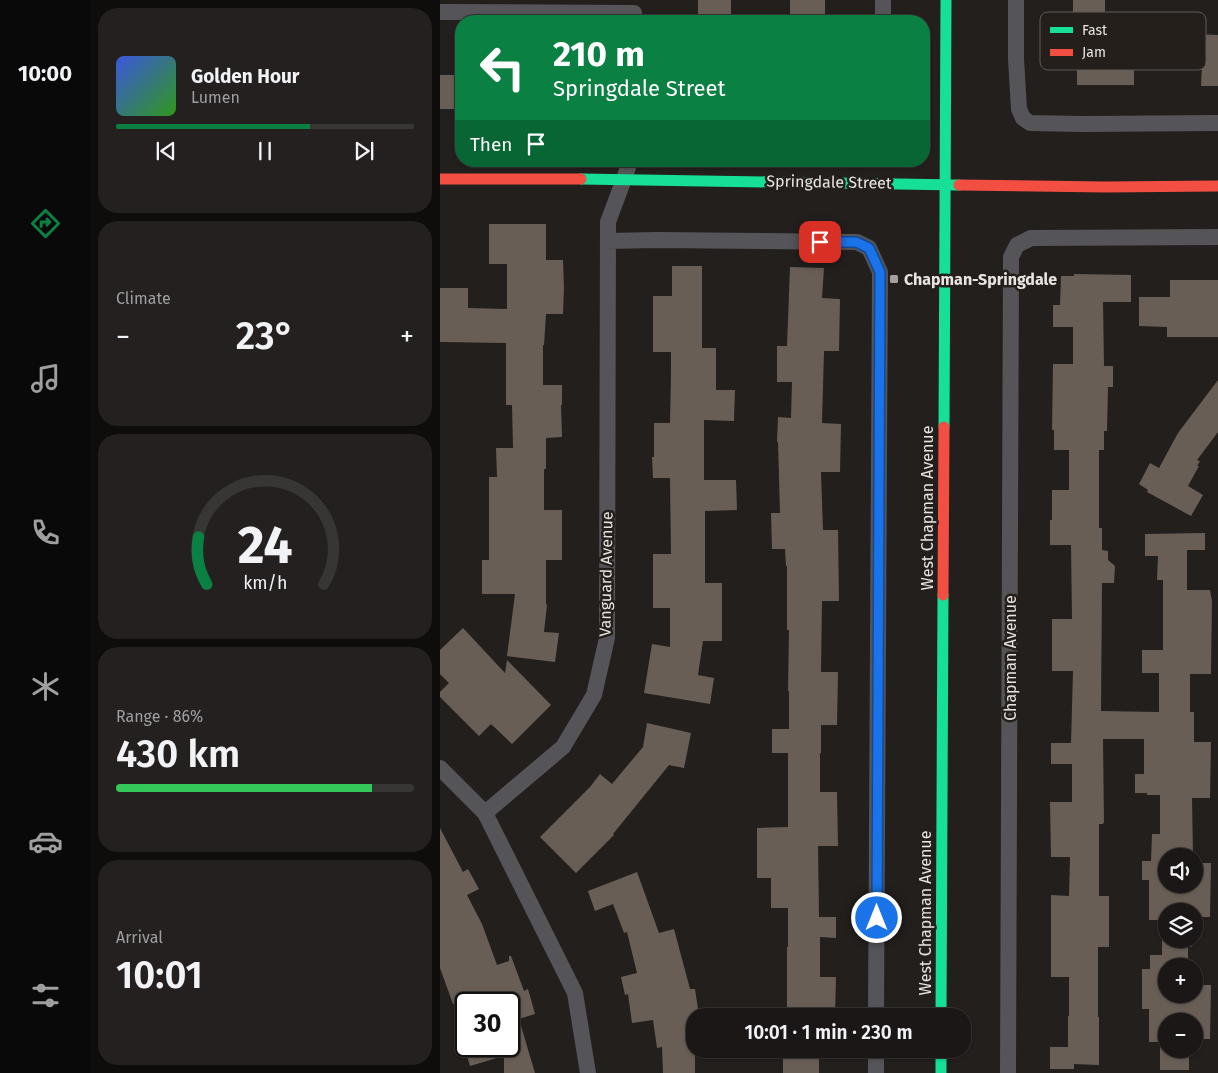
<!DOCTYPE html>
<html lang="en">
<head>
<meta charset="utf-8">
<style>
  body { margin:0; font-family:"Fira Sans",sans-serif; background:#23201f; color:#f1f3f6; height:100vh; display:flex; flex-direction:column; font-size:19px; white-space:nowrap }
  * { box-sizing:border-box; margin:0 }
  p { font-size:16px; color:#9f9fa1 }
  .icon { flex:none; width:28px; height:28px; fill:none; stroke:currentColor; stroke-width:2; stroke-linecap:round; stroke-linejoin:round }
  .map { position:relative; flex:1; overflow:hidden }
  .panel { display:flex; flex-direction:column; gap:8px; padding:8px; background:#0e0d0c; width:350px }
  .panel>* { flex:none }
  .top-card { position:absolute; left:15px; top:15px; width:475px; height:152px; border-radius:20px; box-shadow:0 1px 4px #0004,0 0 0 1px #383635; background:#0b8043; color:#fff; overflow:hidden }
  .buttons { position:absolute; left:718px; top:848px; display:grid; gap:10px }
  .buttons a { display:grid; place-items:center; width:45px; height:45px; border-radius:50%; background:#1a1716; box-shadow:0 1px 4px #0004,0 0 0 1px #383635; font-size:25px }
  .speed { position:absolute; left:15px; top:992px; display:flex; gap:10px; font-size:25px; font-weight:700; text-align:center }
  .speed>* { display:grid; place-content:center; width:65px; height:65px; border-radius:50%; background:#1a1716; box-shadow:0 1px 4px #0004,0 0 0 1px #383635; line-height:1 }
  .speed .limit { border:2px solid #111; border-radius:8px; background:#fff; color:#111 }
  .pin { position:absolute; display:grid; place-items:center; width:42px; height:42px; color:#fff; margin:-21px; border-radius:10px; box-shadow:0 2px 8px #0006 }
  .me { position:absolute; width:55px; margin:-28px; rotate:0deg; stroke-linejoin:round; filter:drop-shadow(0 0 4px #0008) }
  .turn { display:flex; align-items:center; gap:18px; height:105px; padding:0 15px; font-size:22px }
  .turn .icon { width:65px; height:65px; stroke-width:2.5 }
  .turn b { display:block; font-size:35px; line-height:42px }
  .then { display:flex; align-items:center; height:48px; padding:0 15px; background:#0003; gap:10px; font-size:19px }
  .big { font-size:38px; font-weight:600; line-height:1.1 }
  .panel .card { flex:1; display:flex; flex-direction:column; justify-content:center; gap:8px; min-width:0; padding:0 18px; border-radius:20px; background:#23201f }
  .panel .dial { align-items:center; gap:0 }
  .dial svg { height:130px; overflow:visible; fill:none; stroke:#383635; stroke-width:7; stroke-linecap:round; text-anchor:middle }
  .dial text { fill:#f1f3f6; stroke:none }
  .song { display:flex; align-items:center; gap:15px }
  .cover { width:60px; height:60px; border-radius:8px; background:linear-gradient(135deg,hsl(230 70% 55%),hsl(110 70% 35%)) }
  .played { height:5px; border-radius:2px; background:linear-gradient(90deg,#0b8043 65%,#383635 65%) }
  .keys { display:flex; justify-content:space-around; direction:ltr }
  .heat { display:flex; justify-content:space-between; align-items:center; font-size:28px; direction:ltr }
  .charge { height:8px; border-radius:4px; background:linear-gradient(90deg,#34c759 86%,#383635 0) }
  .trip { position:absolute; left:246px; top:1008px; width:285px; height:50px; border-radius:20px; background:#1a1716; box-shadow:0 1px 4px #0004,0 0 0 1px #383635; font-weight:600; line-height:50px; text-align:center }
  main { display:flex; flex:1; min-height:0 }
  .dock { display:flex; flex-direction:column; width:90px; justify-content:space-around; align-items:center; background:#0a0909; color:#9f9fa1 }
  .dock .icon { width:35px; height:35px }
  .dock .current { color:#0b8043 }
  .dock b { font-size:22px; color:#f1f3f6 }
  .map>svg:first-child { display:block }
</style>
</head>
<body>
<main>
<nav class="dock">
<b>10:00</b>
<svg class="icon current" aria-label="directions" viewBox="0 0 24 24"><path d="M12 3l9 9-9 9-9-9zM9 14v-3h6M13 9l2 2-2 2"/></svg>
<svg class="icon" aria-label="music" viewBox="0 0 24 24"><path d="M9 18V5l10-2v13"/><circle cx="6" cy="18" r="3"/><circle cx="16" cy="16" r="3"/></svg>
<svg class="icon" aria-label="phone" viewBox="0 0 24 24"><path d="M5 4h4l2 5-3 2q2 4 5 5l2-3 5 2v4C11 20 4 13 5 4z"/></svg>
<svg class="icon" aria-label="climate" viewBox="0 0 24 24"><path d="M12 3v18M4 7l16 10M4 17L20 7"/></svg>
<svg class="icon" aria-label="car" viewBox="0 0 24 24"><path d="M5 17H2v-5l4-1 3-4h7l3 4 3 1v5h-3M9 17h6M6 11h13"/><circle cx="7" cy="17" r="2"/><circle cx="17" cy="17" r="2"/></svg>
<svg class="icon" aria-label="filters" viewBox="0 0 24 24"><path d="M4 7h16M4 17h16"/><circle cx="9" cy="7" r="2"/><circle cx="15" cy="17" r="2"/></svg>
</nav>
<section class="panel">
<div class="card">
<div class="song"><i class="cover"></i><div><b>Golden Hour</b><p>Lumen</p></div></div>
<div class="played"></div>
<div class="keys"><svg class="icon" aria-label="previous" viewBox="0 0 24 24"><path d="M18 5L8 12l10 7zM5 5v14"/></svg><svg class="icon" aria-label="pause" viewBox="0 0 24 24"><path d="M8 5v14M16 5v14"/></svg><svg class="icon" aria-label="next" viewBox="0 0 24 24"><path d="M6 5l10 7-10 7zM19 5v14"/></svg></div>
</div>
<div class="card"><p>Climate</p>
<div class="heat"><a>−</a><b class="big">23°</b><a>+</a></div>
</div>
<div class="card dial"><svg viewBox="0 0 100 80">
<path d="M14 69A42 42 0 1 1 86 69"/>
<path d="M14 69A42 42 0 0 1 9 40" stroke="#0b8043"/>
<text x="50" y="56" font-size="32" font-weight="700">24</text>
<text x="50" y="72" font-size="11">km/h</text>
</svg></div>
<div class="card"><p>Range · 86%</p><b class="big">430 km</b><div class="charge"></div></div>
<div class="card"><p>Arrival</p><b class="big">10:01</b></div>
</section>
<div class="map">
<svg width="778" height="1073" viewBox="0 0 778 1073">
  <rect width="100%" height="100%" fill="#221f1d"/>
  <path fill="#685e56" d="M 258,0 L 291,0 L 291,21 L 258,21 Z
    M 350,0 L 385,0 L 385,21 L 350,21 Z
    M 633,0 L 665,0 L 665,22 L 695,22 L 695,34 L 730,34 L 730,21 L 755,21 L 755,34 L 778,35 L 778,86 L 761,86 L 762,66 L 694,66 L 694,85 L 637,85 L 637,66 L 606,66 L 606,37 L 633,38 Z
    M 0,75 L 21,75 L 21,109 L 0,109 Z
    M 49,224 L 106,224 L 106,260 L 123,260 L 124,288 L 123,314 L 106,314 L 104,345 L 103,345 L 103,385 L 122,385 L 122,405 L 121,405 L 122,437 L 106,438 L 106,469 L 104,469 L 104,510 L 122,510 L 122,560 L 106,560 L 106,604 L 107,605 L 104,632 L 119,633 L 115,662 L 67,656 L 75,594 L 42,594 L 42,560 L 49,560 L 49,477 L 57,477 L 56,448 L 73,448 L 72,405 L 66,405 L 66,343 L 0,342 L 0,288 L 28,288 L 28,308 L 67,309 L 67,264 L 49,264 Z
    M 232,266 L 262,266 L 262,348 L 276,348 L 276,390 L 295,390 L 294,421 L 264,420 L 264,480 L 296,480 L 297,510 L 265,511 L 265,583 L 282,583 L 282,641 L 263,641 L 258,675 L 274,678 L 270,704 L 204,693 L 212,644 L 230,647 L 230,608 L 213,608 L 213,554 L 231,554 L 230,478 L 213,478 L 212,457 L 214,457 L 214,423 L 230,423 L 231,373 L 231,352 L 213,352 L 213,296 L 232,296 Z
    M 350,267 L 384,268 L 382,298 L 400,299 L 399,351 L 384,351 L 382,423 L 401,424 L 400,472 L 381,472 L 383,530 L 398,530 L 399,601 L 382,601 L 381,672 L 398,672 L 397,725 L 381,725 L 381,753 L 380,753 L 380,792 L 397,792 L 398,846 L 378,846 L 379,917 L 396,917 L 396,938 L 380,937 L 380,977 L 396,977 L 395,1016 L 347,1016 L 347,947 L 348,947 L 348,908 L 331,908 L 331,878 L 317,878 L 317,828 L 348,827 L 348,753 L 332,753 L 332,729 L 349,729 L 349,691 L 348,691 L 349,630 L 347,630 L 347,566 L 346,566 L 345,549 L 332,549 L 331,513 L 340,513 L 338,442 L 337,442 L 338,417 L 351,418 L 352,382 L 337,382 L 337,346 L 347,346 Z
    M 634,274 L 691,275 L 691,302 L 663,302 L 664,366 L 673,366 L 673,387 L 668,387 L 667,431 L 664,431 L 664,450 L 659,450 L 659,528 L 662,528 L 662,550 L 668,551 L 668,560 L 675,566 L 674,583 L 662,583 L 661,711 L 719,712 L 719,673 L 702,673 L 702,650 L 723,650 L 723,580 L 717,580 L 718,556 L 705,556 L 705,534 L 765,533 L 765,550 L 747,550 L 747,590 L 770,590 L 772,601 L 771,674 L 750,674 L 750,712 L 754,712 L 754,742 L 771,742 L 770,798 L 752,798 L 753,856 L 726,856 L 726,884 L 754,884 L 754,863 L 771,863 L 770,917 L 754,917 L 754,911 L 726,911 L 726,939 L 752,939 L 752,947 L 748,947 L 748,966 L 726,966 L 726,994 L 754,994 L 754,985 L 771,985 L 770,1039 L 754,1039 L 754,1021 L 726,1021 L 726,1049 L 749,1049 L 749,1070 L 720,1070 L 720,1042 L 709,1042 L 709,1009 L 702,1009 L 702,969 L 710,969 L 710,955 L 722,955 L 722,920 L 709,920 L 709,880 L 702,880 L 702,861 L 711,861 L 712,834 L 720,834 L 720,795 L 707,795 L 707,793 L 695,793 L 695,774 L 704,774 L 704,739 L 663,739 L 664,822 L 663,824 L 659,824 L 659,896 L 669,896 L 669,947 L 658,947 L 658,1017 L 659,1017 L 659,1065 L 634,1064 L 634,1069 L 610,1069 L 610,1047 L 628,1047 L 628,1016 L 629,1016 L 629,977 L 611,977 L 611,895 L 629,896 L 630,857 L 611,857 L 610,802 L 632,802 L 632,764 L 611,764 L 611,743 L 631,743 L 633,671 L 612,671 L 612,619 L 632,619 L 631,545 L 610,545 L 610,520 L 612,520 L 612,490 L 629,490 L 629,450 L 614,450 L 614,430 L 612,430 L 613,364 L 633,364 L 633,327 L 613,327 L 613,305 L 620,305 L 621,276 L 634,276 Z
    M 730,280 L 778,280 L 778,337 L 727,337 L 727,327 L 699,326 L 699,297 L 730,297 Z
    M 778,380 L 778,432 L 757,460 L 760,461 L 757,466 L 759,466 L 748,486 L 763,495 L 751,516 L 707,492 L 708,490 L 699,484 L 710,463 L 719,468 L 738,433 Z
    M 23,628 L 65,673 L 67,660 L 111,705 L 72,744 L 51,724 L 39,736 L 0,697 L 0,692 L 9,683 L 0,674 L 0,650 Z
    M 207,723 L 251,733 L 244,768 L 229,765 L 173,834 L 174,835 L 136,873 L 100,837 L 150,787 L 160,774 L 172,784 L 203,747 Z
    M 0,828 L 23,872 L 28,869 L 39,889 L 27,895 L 42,924 L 57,965 L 69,961 L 69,956 L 71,956 L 84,991 L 88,989 L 95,1014 L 79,1019 L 95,1073 L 64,1073 L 64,1056 L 30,1066 L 24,1046 L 69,1046 L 69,1004 L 13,1004 L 0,968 Z
    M 197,872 L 219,933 L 234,929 L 250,989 L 255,989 L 259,1016 L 255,1016 L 255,1073 L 223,1073 L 222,1047 L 217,1048 L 213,1020 L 192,1023 L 188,994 L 185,995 L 181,977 L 197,973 L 187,932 L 184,933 L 173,904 L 155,911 L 148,891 Z
    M 343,1049 L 379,1049 L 379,1073 L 343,1073 Z"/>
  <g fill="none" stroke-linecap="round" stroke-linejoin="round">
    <path stroke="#555459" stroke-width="16" d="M 576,0 L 576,59 L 579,109 L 583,118 L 590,123 L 643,124 L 778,123
      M 0,12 L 194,13
      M 443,21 L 443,0
      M 168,241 L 216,240 L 417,242 L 429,248 L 440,272 L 436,1016
      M 0,768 L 45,813 L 135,993 L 148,1073
      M 45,813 L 123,747 L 154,695 L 167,638 L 168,222 L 184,179 L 190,161
      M 436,1073 L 436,1049
      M 568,1073 L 571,257 L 577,245 L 591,238 L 778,237"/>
    <path stroke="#16e098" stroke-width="11" d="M 141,179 L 519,185
      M 504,427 L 506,0
      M 501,1016 L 503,595
      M 501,1049 L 501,1073"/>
    <path stroke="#f24e42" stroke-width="11" d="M 0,179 L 141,179
      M 519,185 L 665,187 L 778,186
      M 503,595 L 504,427"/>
  </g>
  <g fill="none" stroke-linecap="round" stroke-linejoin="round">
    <defs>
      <path id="route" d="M 380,242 L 416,242 L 429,248 L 440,272 L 437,918"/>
    </defs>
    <use href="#route" stroke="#114b97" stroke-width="12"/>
    <use href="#route" stroke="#1a73e8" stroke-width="9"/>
  </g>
  <rect fill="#a39f9c" stroke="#241f1b" stroke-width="2" x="449" y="274" width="10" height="10" rx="2.5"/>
  <g text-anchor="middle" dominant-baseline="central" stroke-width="5" stroke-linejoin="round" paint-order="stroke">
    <g font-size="16" fill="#e8e4e1" stroke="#241f1b">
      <text transform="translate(389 182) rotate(1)">Springdale Street</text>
      <text transform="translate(487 508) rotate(-90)">West Chapman Avenue</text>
      <text transform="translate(166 574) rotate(-89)">Vanguard Avenue</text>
      <text transform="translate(570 658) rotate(-90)">Chapman Avenue</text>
      <text transform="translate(485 913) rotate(-90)">West Chapman Avenue</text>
    </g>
    <g font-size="16" font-weight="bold" fill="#e8e4e1" stroke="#241f1b" text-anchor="start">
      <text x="464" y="279">Chapman-Springdale</text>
    </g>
  </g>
  <rect x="600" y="12" width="166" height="58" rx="8" fill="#241f1b" stroke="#5f5a56" stroke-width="1"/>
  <rect x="610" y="27" width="23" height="6" fill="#16e098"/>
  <rect x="610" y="49" width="23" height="7" fill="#f24e42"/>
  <g font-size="14" fill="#e8e4e1">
    <text x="642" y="35">Fast</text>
    <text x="642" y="57">Jam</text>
  </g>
</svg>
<div class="buttons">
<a><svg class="icon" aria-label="sound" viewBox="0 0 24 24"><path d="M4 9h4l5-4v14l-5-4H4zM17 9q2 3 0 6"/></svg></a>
<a><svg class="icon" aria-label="layers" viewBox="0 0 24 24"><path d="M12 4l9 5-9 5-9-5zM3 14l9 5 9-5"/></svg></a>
<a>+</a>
<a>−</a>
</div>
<div class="speed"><div class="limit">30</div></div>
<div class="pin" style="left:380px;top:242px;background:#d93025"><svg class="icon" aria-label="arrive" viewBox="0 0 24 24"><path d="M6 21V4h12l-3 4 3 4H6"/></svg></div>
<svg class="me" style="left:437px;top:918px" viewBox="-20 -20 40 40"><circle r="17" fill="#1a73e8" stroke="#fff" stroke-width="3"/><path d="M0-11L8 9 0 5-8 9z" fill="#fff"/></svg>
<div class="trip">10:01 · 1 min · 230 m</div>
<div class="top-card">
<div class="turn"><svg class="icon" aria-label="left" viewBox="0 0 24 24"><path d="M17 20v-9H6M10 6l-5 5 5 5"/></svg><div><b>210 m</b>Springdale Street</div></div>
<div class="then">Then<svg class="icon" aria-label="arrive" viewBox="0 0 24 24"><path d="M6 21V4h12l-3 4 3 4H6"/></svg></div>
</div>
</div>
</main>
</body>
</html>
